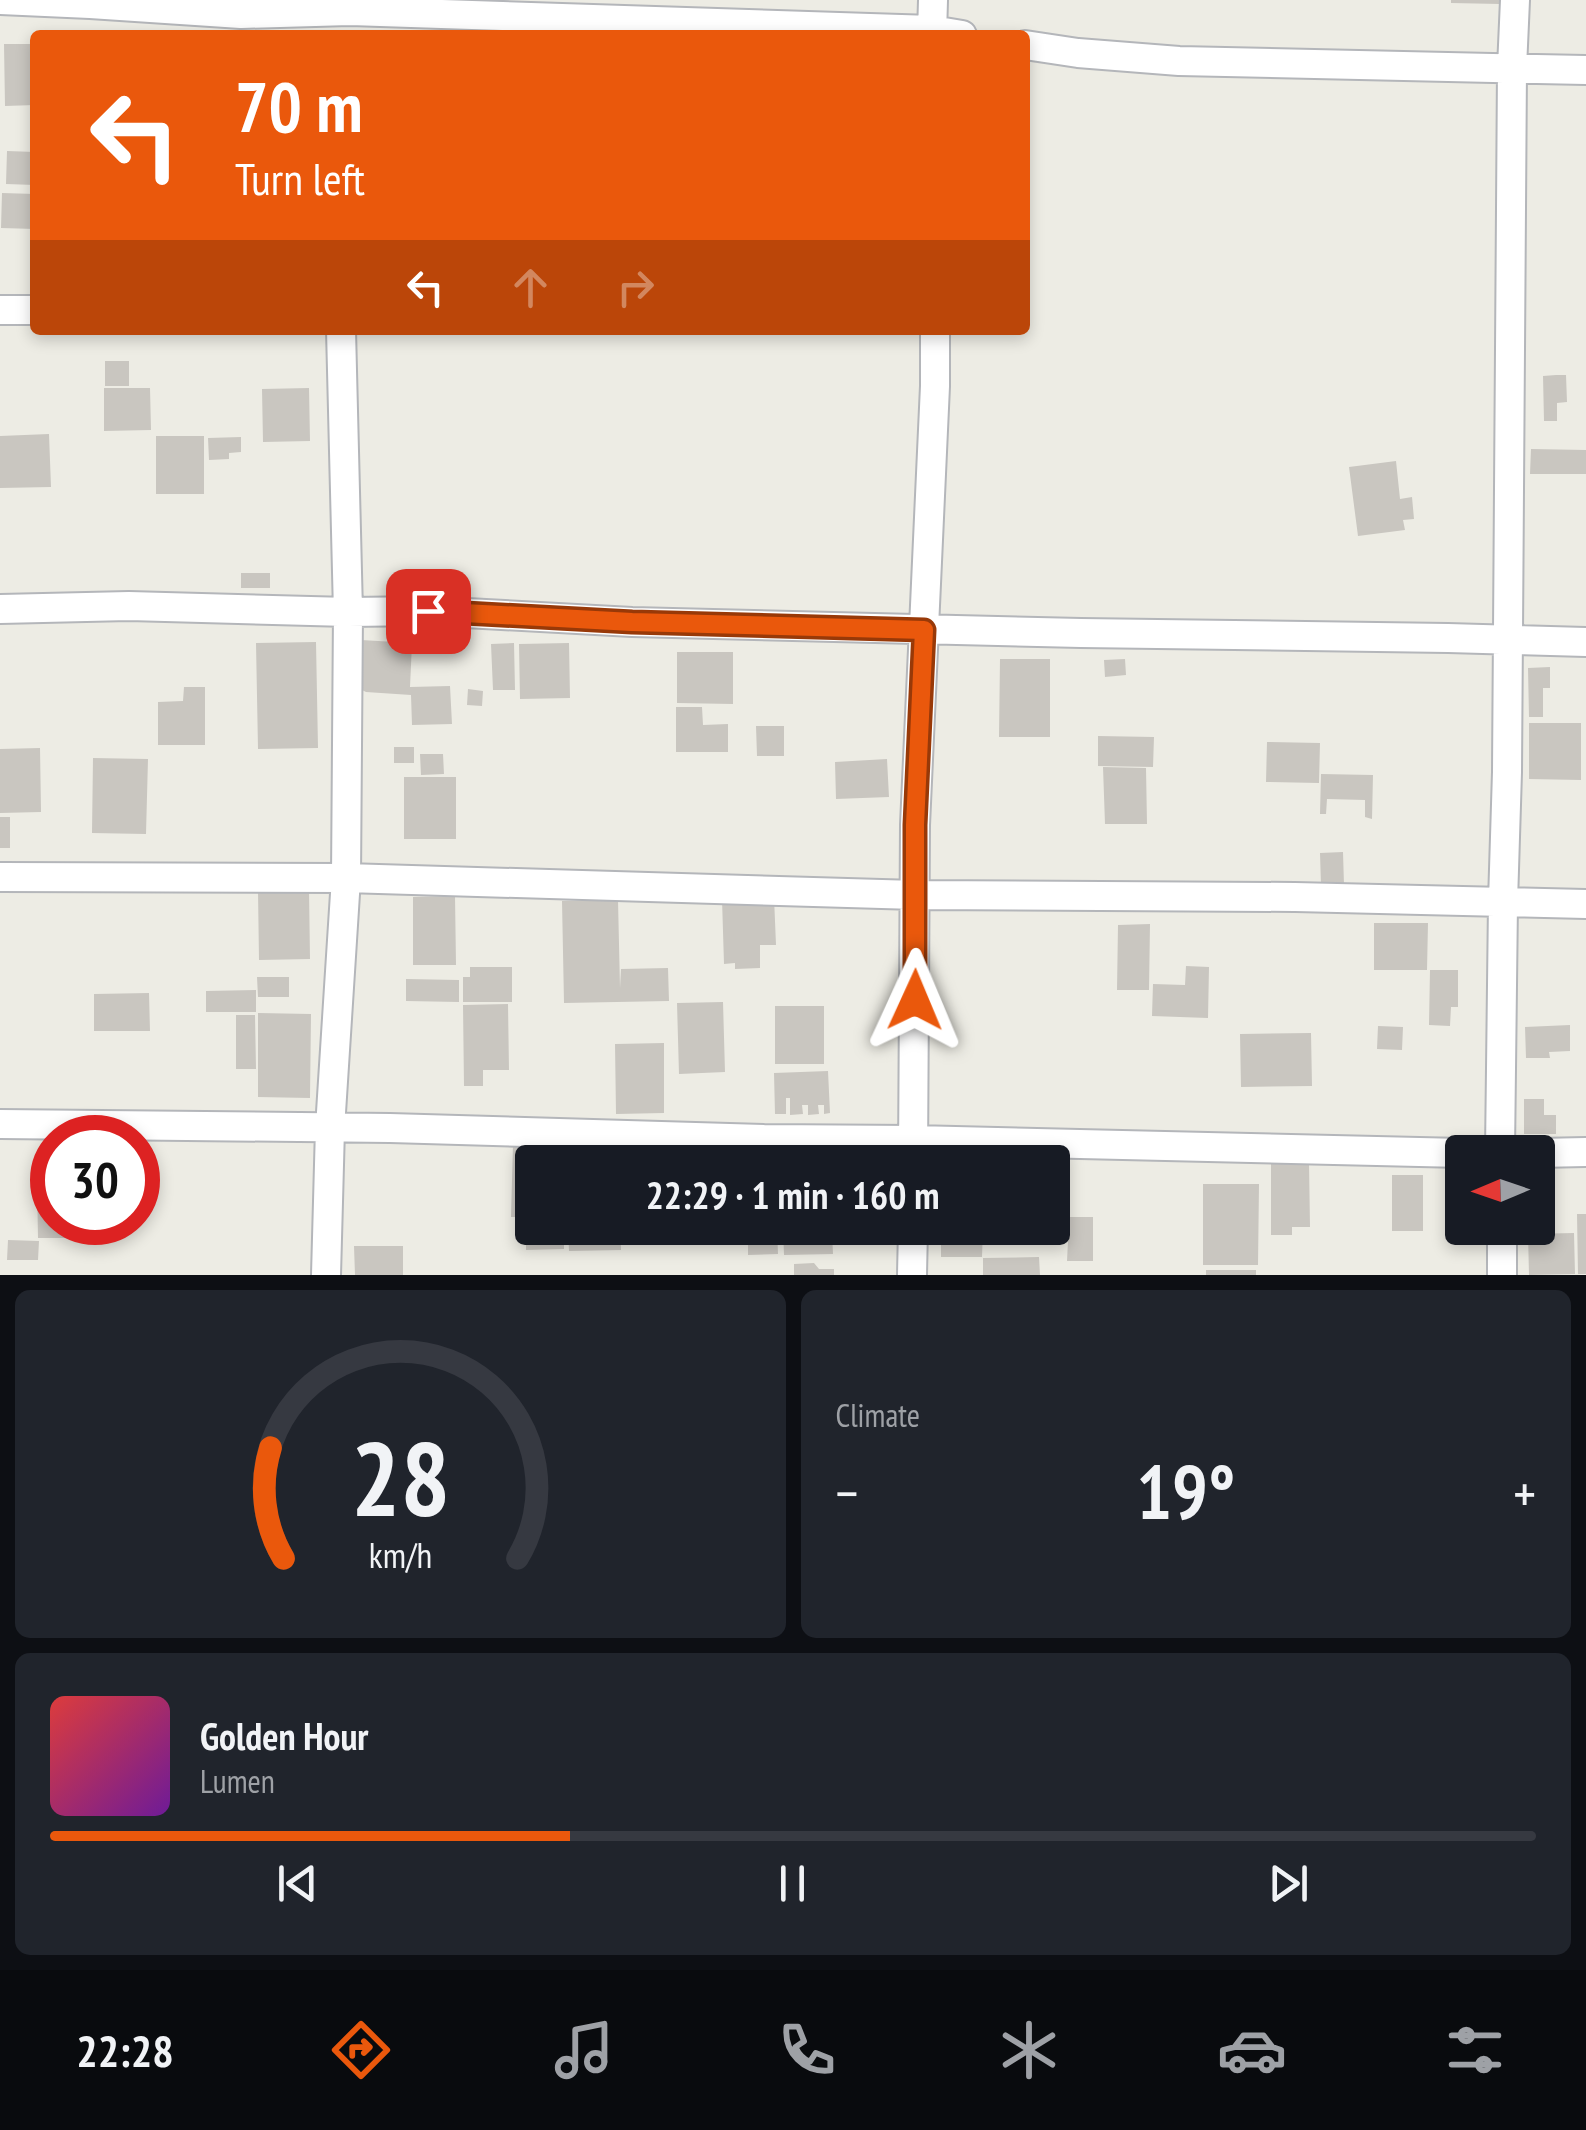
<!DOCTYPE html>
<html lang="en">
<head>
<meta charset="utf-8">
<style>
  body { margin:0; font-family:"PT Sans Narrow",sans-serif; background:#20242c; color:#f1f3f6; height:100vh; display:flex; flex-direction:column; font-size:38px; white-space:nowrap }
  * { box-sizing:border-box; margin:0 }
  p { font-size:32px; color:#9ea1a6 }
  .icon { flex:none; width:55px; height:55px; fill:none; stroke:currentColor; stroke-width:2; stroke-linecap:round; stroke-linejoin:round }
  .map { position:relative; height:1275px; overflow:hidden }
  .panel { display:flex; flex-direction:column; gap:15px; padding:15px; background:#0d0f14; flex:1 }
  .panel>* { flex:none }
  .hud { position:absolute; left:30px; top:30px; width:1000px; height:305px; border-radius:10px; box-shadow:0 5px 15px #0003; background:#ea580c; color:#fff; overflow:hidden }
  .needle { width:65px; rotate:268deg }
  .buttons { position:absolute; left:1445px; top:1135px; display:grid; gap:20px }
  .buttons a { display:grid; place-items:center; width:110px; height:110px; border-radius:10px; background:#171b24; box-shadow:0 5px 15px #0003; font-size:50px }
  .speed { position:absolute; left:30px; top:1115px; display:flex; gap:20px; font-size:50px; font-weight:700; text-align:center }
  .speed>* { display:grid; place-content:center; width:130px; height:130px; border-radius:50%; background:#171b24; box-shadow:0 5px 15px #0003; line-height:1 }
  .speed .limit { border:15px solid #d22; background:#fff; color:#111 }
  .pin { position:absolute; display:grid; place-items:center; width:85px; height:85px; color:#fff; margin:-42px; border-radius:20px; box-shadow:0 5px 15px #0006 }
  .me { position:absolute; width:110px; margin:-55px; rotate:1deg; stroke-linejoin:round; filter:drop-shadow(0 0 8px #0008) }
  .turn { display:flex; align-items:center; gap:35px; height:210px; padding:0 40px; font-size:45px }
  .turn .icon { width:130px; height:130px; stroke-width:2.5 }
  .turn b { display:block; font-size:70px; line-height:85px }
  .lanes { display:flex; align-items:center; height:95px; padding:0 40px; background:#0003; justify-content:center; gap:50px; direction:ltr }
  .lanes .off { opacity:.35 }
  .big { font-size:75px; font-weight:600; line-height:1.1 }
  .panel .card { flex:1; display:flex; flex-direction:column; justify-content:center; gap:15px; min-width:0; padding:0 35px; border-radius:15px; background:#20242c }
  .panel .dial { align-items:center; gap:0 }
  .dial svg { height:260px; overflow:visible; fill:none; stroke:#363941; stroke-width:7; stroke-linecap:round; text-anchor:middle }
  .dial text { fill:#f1f3f6; stroke:none }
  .song { display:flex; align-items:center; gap:30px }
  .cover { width:120px; height:120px; border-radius:15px; background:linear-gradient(135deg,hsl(0 70% 55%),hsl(280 70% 35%)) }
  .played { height:10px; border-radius:5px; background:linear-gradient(90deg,#ea580c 35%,#363941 35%) }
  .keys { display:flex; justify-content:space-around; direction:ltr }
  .heat { display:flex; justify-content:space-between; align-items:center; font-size:55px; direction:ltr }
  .panel .tiles { flex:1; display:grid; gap:15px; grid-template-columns:1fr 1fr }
  .card:last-child { grid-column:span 2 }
  .trip { position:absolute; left:515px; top:1145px; width:555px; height:100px; border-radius:10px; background:#171b24; box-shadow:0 5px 15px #0003; font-weight:600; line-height:100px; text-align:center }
  .tabs { display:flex; height:160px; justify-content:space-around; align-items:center; background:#090b0e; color:#9ea1a6 }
  .tabs .icon { width:70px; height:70px }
  .tabs .selected { color:#ea580c }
  .tabs b { font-size:45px; color:#f1f3f6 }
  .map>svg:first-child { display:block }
</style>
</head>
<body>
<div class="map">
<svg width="1586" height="1275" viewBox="0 0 1586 1275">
  <rect width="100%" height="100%" fill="#edece4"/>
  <path fill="#c9c6c0" d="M 1451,0 L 1500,0 L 1500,4 L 1451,3 Z
    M 4,44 L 35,44 L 35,105 L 5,106 Z
    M 7,151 L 35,152 L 35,185 L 6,184 Z
    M 2,193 L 35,194 L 35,229 L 1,228 Z
    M 105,361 L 129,361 L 129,386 L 105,386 Z
    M 1556,375 L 1566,375 L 1567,402 L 1557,403 L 1557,421 L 1544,421 L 1543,376 Z
    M 104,388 L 150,388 L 151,430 L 104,431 Z
    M 309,388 L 310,441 L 263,442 L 262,389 Z
    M 49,434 L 51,487 L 0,488 L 0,436 Z
    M 156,436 L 204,436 L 204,494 L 156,494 Z
    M 241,437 L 241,452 L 229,453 L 229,459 L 209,460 L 208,438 Z
    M 1531,449 L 1586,450 L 1586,474 L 1530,474 Z
    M 1396,461 L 1400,499 L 1412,497 L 1414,519 L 1403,520 L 1405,530 L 1358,536 L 1349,467 Z
    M 241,573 L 270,573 L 270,588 L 241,588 Z
    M 361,640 L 412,643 L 410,687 L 450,686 L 452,724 L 412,725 L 411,695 L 366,692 L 360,689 Z
    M 316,642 L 318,748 L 258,749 L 256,643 Z
    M 514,643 L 515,690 L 493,690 L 491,644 Z
    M 569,643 L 570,698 L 520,699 L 519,644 Z
    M 677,652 L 733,652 L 733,704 L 677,703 Z
    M 1000,659 L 1050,659 L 1050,737 L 999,737 Z
    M 1125,659 L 1126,675 L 1105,677 L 1104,660 Z
    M 1550,667 L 1550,688 L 1543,688 L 1543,717 L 1529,717 L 1528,668 Z
    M 184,687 L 205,687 L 205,745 L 158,745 L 158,702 L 183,701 Z
    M 468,689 L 483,691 L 482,706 L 467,705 Z
    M 676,707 L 702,707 L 703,725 L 728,724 L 728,752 L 676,752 Z
    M 1529,723 L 1581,723 L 1581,780 L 1529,779 Z
    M 756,726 L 784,726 L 784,756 L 757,756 Z
    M 1098,736 L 1154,737 L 1153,767 L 1098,766 Z
    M 1267,742 L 1320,743 L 1319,783 L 1266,782 Z
    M 394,747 L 414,747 L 414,763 L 394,763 Z
    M 40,748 L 41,812 L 0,813 L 0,749 Z
    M 420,754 L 443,754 L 444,774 L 421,775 Z
    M 93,758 L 148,759 L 146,834 L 92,833 Z
    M 887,759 L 889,797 L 836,799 L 835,762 Z
    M 1103,767 L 1146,768 L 1147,824 L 1105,824 Z
    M 1321,774 L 1373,775 L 1372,819 L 1365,817 L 1365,800 L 1327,799 L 1326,814 L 1320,814 Z
    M 404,777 L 456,777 L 456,839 L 404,839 Z
    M 0,817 L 10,817 L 10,848 L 0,848 Z
    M 1343,852 L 1344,885 L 1321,885 L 1320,853 Z
    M 309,890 L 310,959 L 259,960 L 258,891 Z
    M 455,896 L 456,965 L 413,965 L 413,897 Z
    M 774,897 L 776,945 L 760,945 L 760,968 L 735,969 L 735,963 L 724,964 L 722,899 Z
    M 618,900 L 620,988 L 621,969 L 668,968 L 669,1001 L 564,1003 L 562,901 Z
    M 1374,923 L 1428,923 L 1427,970 L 1374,970 Z
    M 1150,924 L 1149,990 L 1117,990 L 1118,925 Z
    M 1186,966 L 1209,967 L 1208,1018 L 1152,1016 L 1153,984 L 1185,985 Z
    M 470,967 L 512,967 L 512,1002 L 463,1002 L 463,977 L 470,977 Z
    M 1430,970 L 1458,970 L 1458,1007 L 1451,1007 L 1450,1026 L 1429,1025 Z
    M 257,977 L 289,977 L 289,997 L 258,997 Z
    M 406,979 L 459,980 L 459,1002 L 406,1001 Z
    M 256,990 L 256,1012 L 206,1012 L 206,991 Z
    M 149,993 L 150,1031 L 94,1031 L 94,994 Z
    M 723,1002 L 725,1072 L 679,1074 L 677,1003 Z
    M 508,1004 L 509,1070 L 483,1070 L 483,1086 L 464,1086 L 463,1005 Z
    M 775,1006 L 824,1006 L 824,1064 L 775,1064 Z
    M 258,1013 L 311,1014 L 310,1098 L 258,1097 Z
    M 236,1015 L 255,1015 L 256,1069 L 236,1069 Z
    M 1570,1025 L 1570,1051 L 1549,1052 L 1550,1058 L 1526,1058 L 1525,1027 Z
    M 1378,1026 L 1403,1027 L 1402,1050 L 1377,1049 Z
    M 1311,1033 L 1312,1086 L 1241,1087 L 1240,1034 Z
    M 664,1043 L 664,1113 L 616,1114 L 615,1044 Z
    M 828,1071 L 830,1113 L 824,1114 L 824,1105 L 818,1105 L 819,1114 L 808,1115 L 808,1105 L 802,1105 L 803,1114 L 790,1115 L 790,1098 L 786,1098 L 786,1114 L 775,1114 L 774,1073 Z
    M 1524,1099 L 1544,1099 L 1544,1115 L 1556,1115 L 1556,1134 L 1524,1134 Z
    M 513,1144 L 561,1146 L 561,1162 L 532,1162 L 532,1217 L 511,1217 Z
    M 725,1144 L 743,1144 L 743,1162 L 725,1162 Z
    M 628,1145 L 669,1146 L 668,1162 L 627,1162 Z
    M 818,1148 L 819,1162 L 781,1162 L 781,1149 Z
    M 1271,1163 L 1309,1163 L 1310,1227 L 1292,1227 L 1292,1235 L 1271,1235 Z
    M 1392,1175 L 1423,1175 L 1423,1231 L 1392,1231 Z
    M 37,1182 L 52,1182 L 52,1222 L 84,1222 L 84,1238 L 38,1238 Z
    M 1203,1184 L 1259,1184 L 1258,1265 L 1203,1265 Z
    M 1577,1214 L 1586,1214 L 1586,1274 L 1578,1274 Z
    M 1052,1217 L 1093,1217 L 1093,1261 L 1067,1261 L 1068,1241 L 1052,1241 Z
    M 526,1223 L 532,1223 L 532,1228 L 564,1228 L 564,1249 L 526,1250 Z
    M 568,1228 L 620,1228 L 621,1250 L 569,1251 Z
    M 726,1228 L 777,1228 L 778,1254 L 748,1255 L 748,1239 L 726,1239 Z
    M 783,1228 L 802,1228 L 802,1234 L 832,1233 L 833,1254 L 784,1255 Z
    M 941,1228 L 983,1228 L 982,1257 L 941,1257 Z
    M 1574,1233 L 1575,1274 L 1529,1275 L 1528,1234 Z
    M 8,1240 L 39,1241 L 38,1260 L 7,1260 Z
    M 354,1246 L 403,1246 L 403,1275 L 355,1275 Z
    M 1039,1257 L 1040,1275 L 983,1275 L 983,1258 Z
    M 814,1263 L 819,1269 L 834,1269 L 834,1275 L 794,1275 L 794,1264 Z
    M 1206,1270 L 1256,1270 L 1256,1275 L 1206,1275 Z"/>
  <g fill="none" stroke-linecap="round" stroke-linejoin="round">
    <defs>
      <path id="minor" d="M 0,0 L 90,4 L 241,14 L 350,11 L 932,30 L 962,35
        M 932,35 L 933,0
        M 1025,45 L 1078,53 L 1179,61 L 1586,70
        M 0,310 L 35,310
        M 0,609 L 129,606 L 348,612 L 429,611 L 632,622 L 1081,633 L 1448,638 L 1586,642
        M 0,877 L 346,878 L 916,895 L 1295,897 L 1586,904
        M 0,1124 L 390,1128 L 764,1139 L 914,1140 L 1462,1153
        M 1500,1152 L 1503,902 L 1507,772 L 1512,68 L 1515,0
        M 1538,1153 L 1586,1152
        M 913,1162 L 915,825 L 935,386 L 935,330
        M 1502,1228 L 1502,1275
        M 326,1275 L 330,1128 L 346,878 L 348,612 L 341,330
        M 912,1275 L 913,1228"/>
    </defs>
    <use href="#minor" stroke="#b4b6ba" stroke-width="32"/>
    <use href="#minor" stroke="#fff" stroke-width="28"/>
  </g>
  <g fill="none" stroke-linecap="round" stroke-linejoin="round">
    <defs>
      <path id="route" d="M 428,611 L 632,622 L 924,630 L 915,825 L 915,1000"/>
    </defs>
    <use href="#route" stroke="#983908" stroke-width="25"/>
    <use href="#route" stroke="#ea580c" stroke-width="18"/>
  </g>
</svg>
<div class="buttons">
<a><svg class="needle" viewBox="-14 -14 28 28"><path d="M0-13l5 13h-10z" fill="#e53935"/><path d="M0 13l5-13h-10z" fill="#9ea1a6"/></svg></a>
</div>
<div class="speed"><div class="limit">30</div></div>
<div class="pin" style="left:428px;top:611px;background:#d93025"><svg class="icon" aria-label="arrive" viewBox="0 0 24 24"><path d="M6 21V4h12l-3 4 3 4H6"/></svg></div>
<svg class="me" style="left:915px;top:1000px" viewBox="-20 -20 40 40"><path d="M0-17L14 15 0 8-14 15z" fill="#ea580c" stroke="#fff" stroke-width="4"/></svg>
<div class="trip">22:29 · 1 min · 160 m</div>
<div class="hud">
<div class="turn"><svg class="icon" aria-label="left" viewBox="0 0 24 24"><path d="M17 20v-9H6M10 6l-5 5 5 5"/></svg><div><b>70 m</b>Turn left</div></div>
<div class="lanes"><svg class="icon" aria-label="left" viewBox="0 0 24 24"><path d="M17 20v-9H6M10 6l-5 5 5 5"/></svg><svg class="icon off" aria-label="ahead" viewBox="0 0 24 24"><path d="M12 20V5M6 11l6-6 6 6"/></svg><svg class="icon off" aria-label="right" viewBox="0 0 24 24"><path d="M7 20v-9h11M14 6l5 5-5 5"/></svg></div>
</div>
</div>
<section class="panel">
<div class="tiles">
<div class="card dial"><svg viewBox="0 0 100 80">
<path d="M14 69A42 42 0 1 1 86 69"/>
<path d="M14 69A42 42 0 0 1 10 35" stroke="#ea580c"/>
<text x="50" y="56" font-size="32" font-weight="700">28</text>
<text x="50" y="72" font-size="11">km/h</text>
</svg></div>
<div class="card"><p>Climate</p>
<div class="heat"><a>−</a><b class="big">19°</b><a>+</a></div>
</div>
<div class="card">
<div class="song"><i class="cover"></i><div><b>Golden Hour</b><p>Lumen</p></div></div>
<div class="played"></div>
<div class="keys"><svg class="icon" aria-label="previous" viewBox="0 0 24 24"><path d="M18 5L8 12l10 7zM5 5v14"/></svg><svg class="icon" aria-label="pause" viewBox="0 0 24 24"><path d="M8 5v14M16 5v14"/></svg><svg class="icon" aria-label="next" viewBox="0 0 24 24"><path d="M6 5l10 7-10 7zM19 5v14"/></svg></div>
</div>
</div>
</section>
<nav class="tabs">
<b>22:28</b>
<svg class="icon selected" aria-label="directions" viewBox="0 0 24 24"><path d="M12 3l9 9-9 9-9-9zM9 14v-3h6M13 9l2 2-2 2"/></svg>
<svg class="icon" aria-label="music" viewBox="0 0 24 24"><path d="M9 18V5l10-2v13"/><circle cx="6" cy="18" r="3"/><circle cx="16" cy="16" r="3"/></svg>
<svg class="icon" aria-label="phone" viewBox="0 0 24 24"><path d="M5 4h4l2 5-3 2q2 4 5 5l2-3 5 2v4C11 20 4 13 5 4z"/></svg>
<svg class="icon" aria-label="climate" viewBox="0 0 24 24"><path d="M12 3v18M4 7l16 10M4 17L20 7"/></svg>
<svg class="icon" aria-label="car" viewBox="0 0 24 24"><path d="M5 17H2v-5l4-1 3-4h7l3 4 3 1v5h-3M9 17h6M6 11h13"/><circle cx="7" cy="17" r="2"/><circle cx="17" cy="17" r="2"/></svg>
<svg class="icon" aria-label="filters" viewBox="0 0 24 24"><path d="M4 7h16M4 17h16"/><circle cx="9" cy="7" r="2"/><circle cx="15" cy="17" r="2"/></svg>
</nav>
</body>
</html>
